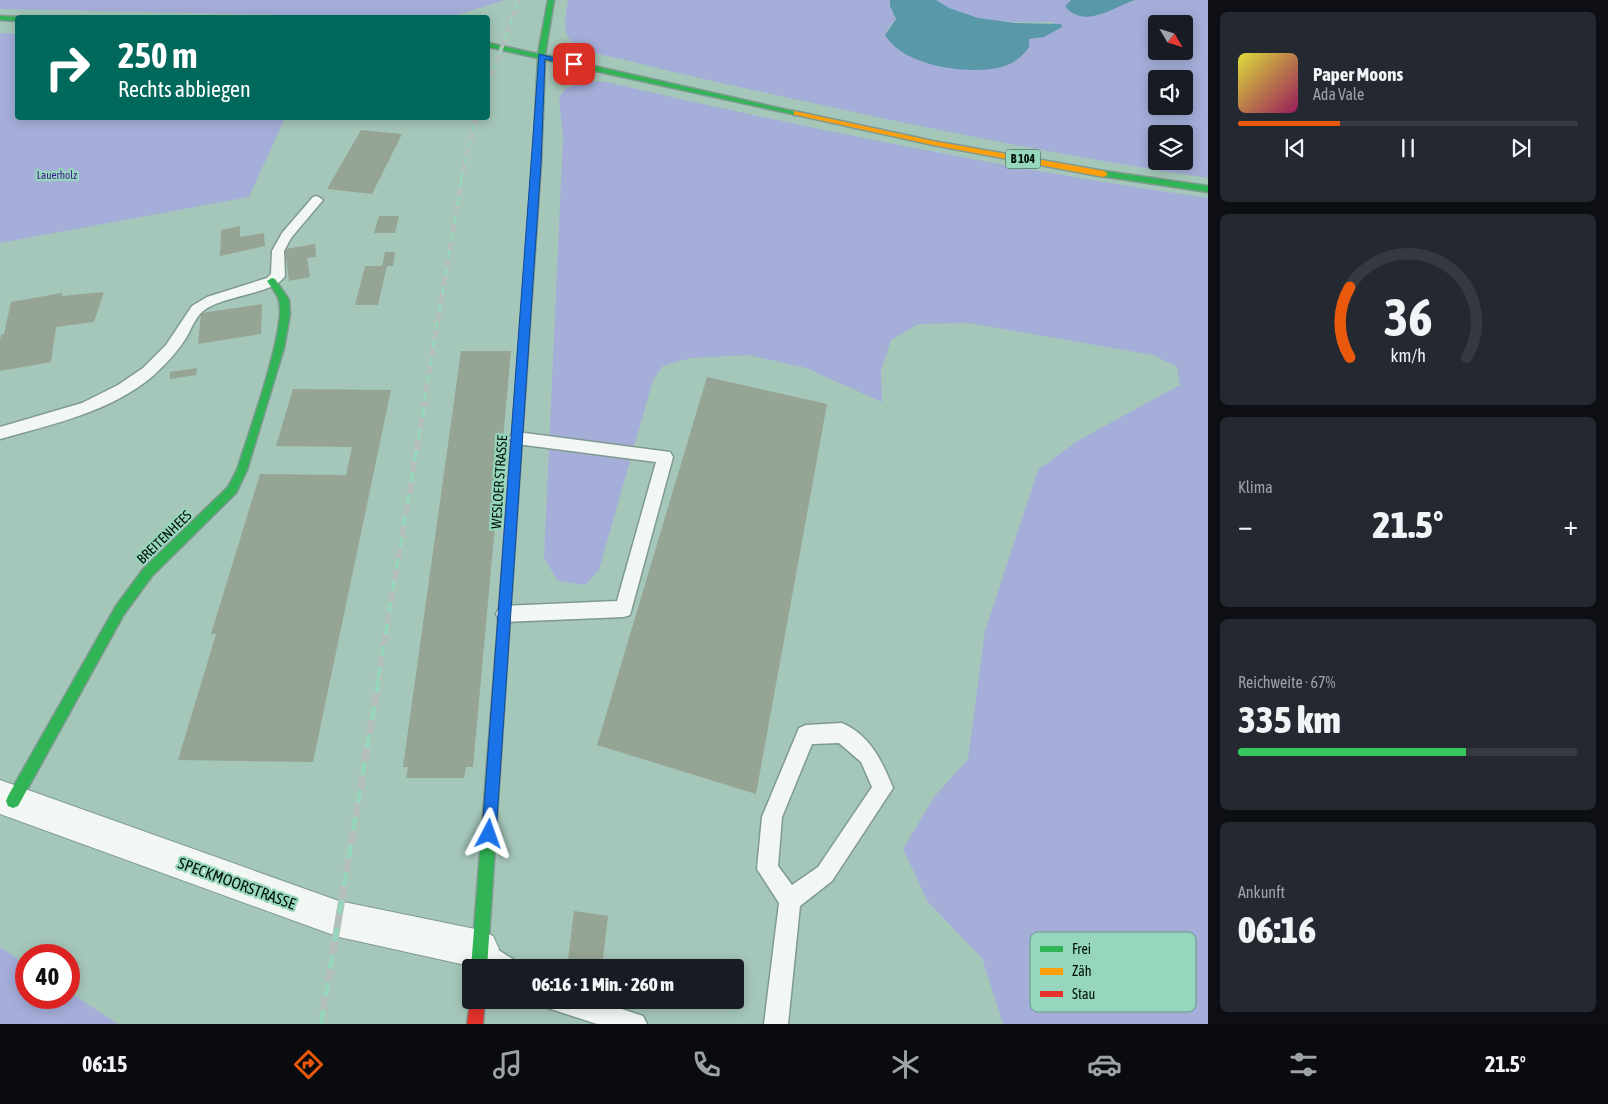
<!DOCTYPE html>
<html lang="de">
<head>
<meta charset="utf-8">
<style>
  body { margin:0; font-family:"Asap Condensed",sans-serif; background:#242831; color:#f1f3f6; height:100vh; display:flex; flex-direction:column; font-size:19px; white-space:nowrap }
  * { box-sizing:border-box; margin:0 }
  p { font-size:16px; color:#9ea1a6 }
  .icon { flex:none; width:28px; height:28px; fill:none; stroke:currentColor; stroke-width:2; stroke-linecap:round; stroke-linejoin:round }
  .map { position:relative; flex:1; overflow:hidden }
  .details { display:flex; flex-direction:column; gap:12px; padding:12px; background:#0d0f14; width:400px }
  .details>* { flex:none }
  .hud { position:absolute; left:15px; top:15px; width:475px; height:105px; border-radius:5px; box-shadow:0 2px 12px #0003; background:#00695c; color:#fff; overflow:hidden }
  .needle { width:32px; rotate:128deg }
  .fabs { position:absolute; left:1148px; top:15px; display:grid; gap:10px }
  .fabs a { display:grid; place-items:center; width:45px; height:45px; border-radius:5px; background:#171b24; box-shadow:0 2px 12px #0003; font-size:25px }
  .speed { position:absolute; left:15px; top:944px; display:flex; gap:10px; font-size:25px; font-weight:700; text-align:center }
  .speed>* { display:grid; place-content:center; width:65px; height:65px; border-radius:50%; background:#171b24; box-shadow:0 2px 12px #0003; line-height:1 }
  .speed .limit { border:8px solid #d22; background:#fff; color:#111 }
  .pin { position:absolute; display:grid; place-items:center; width:42px; height:42px; color:#fff; margin:-21px; border-radius:10px; box-shadow:0 2px 8px #0006 }
  .me { position:absolute; width:55px; margin:-28px; rotate:4deg; stroke-linejoin:round; filter:drop-shadow(0 0 4px #0008) }
  .turn { display:flex; align-items:center; gap:18px; height:105px; padding:0 20px; font-size:22px }
  .turn .icon { width:65px; height:65px; stroke-width:2.5 }
  .turn b { display:block; font-size:35px; line-height:42px }
  .big { font-size:38px; font-weight:800; line-height:1.1 }
  .details .tile { flex:1; display:flex; flex-direction:column; justify-content:center; gap:8px; min-width:0; padding:0 18px; border-radius:8px; background:#242831 }
  .details .dial { align-items:center; gap:0 }
  .dial svg { height:130px; overflow:visible; fill:none; stroke:#363941; stroke-width:7; stroke-linecap:round; text-anchor:middle }
  .dial text { fill:#f1f3f6; stroke:none }
  .song { display:flex; align-items:center; gap:15px }
  .cover { width:60px; height:60px; border-radius:8px; background:linear-gradient(135deg,hsl(60 70% 55%),hsl(330 70% 35%)) }
  .played { height:5px; border-radius:2px; background:linear-gradient(90deg,#ea580c 30%,#363941 30%) }
  .keys { display:flex; justify-content:space-around; direction:ltr }
  .heat { display:flex; justify-content:space-between; align-items:center; font-size:28px; direction:ltr }
  .charge { height:8px; border-radius:4px; background:linear-gradient(90deg,#34c759 67%,#363941 0) }
  .trip { position:absolute; left:462px; top:959px; width:282px; height:50px; border-radius:5px; background:#171b24; box-shadow:0 2px 12px #0003; font-weight:800; line-height:50px; text-align:center }
  .dock { display:flex; height:80px; justify-content:space-around; align-items:center; background:#090b0e; color:#9ea1a6 }
  .dock .icon { width:35px; height:35px }
  .dock .selected { color:#ea580c }
  .dock b { font-size:22px; color:#f1f3f6 }
  main { display:flex; flex:1; min-height:0 }
  .map>svg:first-child { display:block }
</style>
</head>
<body>
<main>
<div class="map">
<svg width="1208" height="1024" viewBox="0 0 1208 1024">
  <rect width="100%" height="100%" fill="#a5c7b9"/>
  <path fill="#a4aed9" fill-rule="evenodd" d="M 0,0 L 505,0 L 446,18 L 0,9 Z
    M 568,0 L 890,0 L 890,6 L 896,19 L 886,31 L 965,69 L 1002,67 L 1028,39 L 1035,38 L 1054,22 C 1021,22 962,26 936,0 L 1071,0 L 1065,6 L 1127,3 L 1135,0 L 1208,0 L 1208,178 C 1052,155 898,122 744,88 C 706,80 668,71 630,61 C 613,57 591,54 576,45 C 560,36 566,14 568,0 ZM 1156,24 L 1184,24 L 1184,51 L 1156,51 ZM 1156,79 L 1184,79 L 1184,106 L 1156,106 ZM 1156,134 L 1184,134 L 1184,161 L 1156,161 Z
    M 0,33 L 17,34 L 18,118 L 285,118 L 249,197 L 0,243 Z
    M 589,81 L 606,82 C 805,128 1005,169 1208,198 L 1208,1024 L 1003,1024 L 982,958 L 928,902 L 903,849 L 934,797 L 968,759 L 985,631 L 1038,470 L 1077,441 L 1180,385 L 1177,367 L 1153,355 L 969,323 L 918,324 L 891,340 L 881,370 L 882,402 L 806,368 L 749,355 L 691,358 L 663,366 L 653,380 L 599,570 L 585,585 L 558,581 L 544,558 L 563,137 L 559,97 L 566,88 Z
    M 0,947 L 26,964 L 26,998 L 69,998 L 69,992 L 118,1024 L 0,1024 Z"/>
  <path fill="#5998a9" d="M 890,0 L 936,0 L 949,8 L 978,18 L 1015,23 L 1061,24 L 1062,27 L 1044,37 L 1029,39 L 1029,47 C 1023,56 1013,64 1002,67 C 968,75 904,67 885,35 L 896,19 L 890,6 Z
    M 1071,0 L 1135,0 C 1114,7 1083,30 1065,6 Z"/>
  <path fill="#95a494" d="M 361,130 L 402,134 L 372,194 L 327,189 Z
    M 379,216 L 399,216 L 395,233 L 374,233 Z
    M 240,226 L 240,237 L 264,233 L 265,246 L 220,256 L 221,230 Z
    M 315,244 L 316,257 L 307,258 L 310,277 L 289,281 L 285,249 Z
    M 385,252 L 395,252 L 393,266 L 387,266 L 378,305 L 355,305 L 365,266 L 382,266 Z
    M 104,292 L 94,322 L 56,327 L 51,362 L 0,371 L 0,341 L 1,335 L 4,334 L 11,302 L 62,293 L 62,296 Z
    M 262,304 L 261,334 L 198,344 L 201,313 Z
    M 461,351 L 511,351 L 473,767 L 466,767 L 464,778 L 406,778 L 408,767 L 403,767 Z
    M 197,368 L 196,375 L 170,379 L 170,372 Z
    M 707,377 L 827,404 L 756,794 L 597,745 Z
    M 293,389 L 391,390 L 313,762 L 178,760 L 216,634 L 211,634 L 260,474 L 346,475 L 352,447 L 276,446 Z
    M 574,911 L 608,916 L 602,968 L 567,968 Z"/>
  <g fill="none" stroke-linecap="round" stroke-linejoin="round">
    <defs>
      <path id="lane" d="M 317,196 L 323,200 L 291,238 L 284,251 L 285,276 C 273,295 221,295 202,312 C 195,318 191,330 186,338 C 177,352 166,364 154,375 C 111,412 53,424 0,439 L 0,427 L 82,403 L 118,385 L 143,368 L 166,345 L 192,306 L 207,297 L 267,278 L 271,274 L 272,251 L 282,233 L 313,197 Z
        M 517,432 L 670,452 L 673,457 L 630,615 L 624,617 L 505,622 L 499,620 L 496,614 L 499,608 L 505,606 L 617,601 L 656,462 L 517,444 L 512,442 L 509,438 L 512,434 Z
        M 842,723 C 870,735 882,761 893,788 L 832,881 L 800,906 L 788,1024 L 764,1024 L 779,903 L 757,869 L 762,817 L 799,728 L 806,725 ZM 839,743 L 861,762 L 872,787 L 818,867 L 792,885 L 778,866 L 782,817 L 812,744 Z
        M 480,938 L 514,960 L 517,968 C 497,968 478,970 469,949 L 472,941 Z
        M 545,1000 L 594,1000 L 643,1016 L 647,1024 L 597,1024 L 548,1008 Z"/>
      <path id="street" d="M 0,780 L 339,901 L 480,930 L 493,936 L 499,949 L 493,962 L 479,968 L 339,937 L 0,814 Z"/>
      <path id="fast" d="M 548,0 L 554,0 L 545,55 L 801,113 L 797,115 L 545,60 L 541,163 L 524,410 L 519,414 L 514,410 L 533,163 L 538,58 L 488,47 L 488,43 L 538,54 Z
        M 0,16 L 18,17 L 20,18 L 18,18 L 18,21 L 0,20 Z
        M 1104,171 L 1208,186 L 1208,192 L 1101,176 L 1100,174 Z
        M 272,278 L 275,279 L 289,300 L 290,314 L 284,348 L 247,470 L 236,493 L 152,576 L 124,614 L 18,806 L 13,808 L 8,806 L 6,801 L 8,796 L 116,606 L 144,568 L 228,487 L 237,470 C 247,438 287,328 279,301 C 278,294 271,287 267,281 Z
        M 501,657 L 505,659 L 507,663 L 487,968 L 471,968 L 495,663 L 497,659 Z"/>
      <path id="slow" d="M 794,111 L 933,141 L 1104,171 L 1108,174 L 1104,177 L 933,145 L 797,115 L 794,115 Z
        M 519,406 L 524,410 L 507,663 L 505,667 L 501,669 L 497,667 L 495,663 L 514,410 Z"/>
      <path id="jam" d="M 471,995 L 471,1000 L 485,1000 L 483,1024 L 467,1024 Z"/>
    </defs>
    <use href="#lane" stroke="#7f9a90" stroke-width="3"/>
    <use href="#street" stroke="#7f9a90" stroke-width="2"/>
    <use href="#fast" stroke="#7f9a90" stroke-width="3"/>
    <use href="#slow" stroke="#7f9a90" stroke-width="3"/>
    <use href="#jam" stroke="#7f9a90" stroke-width="3"/>
    <use href="#lane" fill="#f2f7f4" fill-rule="evenodd"/>
    <use href="#street" fill="#f2f7f4" fill-rule="evenodd"/>
    <use href="#fast" fill="#30b455" fill-rule="evenodd"/>
    <use href="#slow" fill="#ff9f0a" fill-rule="evenodd"/>
    <use href="#jam" fill="#e5322d" fill-rule="evenodd"/>
    <defs>
      <path id="rail-far3" d="M 488,85 L 519,0
        M 461,179 L 476,118"/>
      <path id="rail-far2" d="M 424,401 L 462,178"/>
      <path id="rail-far1" d="M 378,678 L 425,400"/>
      <path id="rail" d="M 321,1024 L 379,677"/>
    </defs>
    <use href="#rail-far3" stroke="#b4beba" stroke-width="4"/>
    <use href="#rail-far2" stroke="#b4beba" stroke-width="4.5"/>
    <use href="#rail-far1" stroke="#b4beba" stroke-width="5.5"/>
    <use href="#rail" stroke="#b4beba" stroke-width="7"/>
    <use href="#rail-far3" stroke="#96d6bc" stroke-width="2.5" stroke-dasharray="8" stroke-linecap="butt"/>
    <use href="#rail-far2" stroke="#96d6bc" stroke-width="3" stroke-dasharray="9" stroke-linecap="butt"/>
    <use href="#rail-far1" stroke="#96d6bc" stroke-width="4" stroke-dasharray="11" stroke-linecap="butt"/>
    <use href="#rail" stroke="#96d6bc" stroke-width="5" stroke-dasharray="14" stroke-linecap="butt"/>
  </g>
  <path fill="#1a73e8" stroke="#114b97" d="M 539,54 L 578,64 L 574,66 L 545,59 L 541,163 L 496,834 L 494,839 L 489,841 L 484,839 L 482,834 Z"/>
  <g text-anchor="middle" dominant-baseline="central" stroke-width="4.5" stroke-linejoin="round" paint-order="stroke">
    <g font-size="11" fill="#3c178d" stroke="#96d6bc">
      <text x="57" y="175">Lauerholz</text>
    </g>
    <rect fill="#96d6bc" stroke="#2d4c3f" stroke-width="1" x="1005.5" y="149.5" width="35" height="19" rx="4"/>
    <g font-size="12" font-weight="bold" fill="#001109">
      <text x="1023" y="159">B 104</text>
    </g>
    <g font-size="14" fill="#001109" stroke="#96d6bc">
      <text transform="translate(499 482) rotate(-86)">WESLOER STRASSE</text>
      <text transform="translate(164 537) rotate(-44)">BREITENHEES</text>
    </g>
    <g font-size="16" fill="#001109" stroke="#96d6bc">
      <text transform="translate(237 883) rotate(20)">SPECKMOORSTRASSE</text>
    </g>
  </g>
  <rect x="1030" y="932" width="166" height="80" rx="8" fill="#96d6bc" stroke="#699b86" stroke-width="1"/>
  <rect x="1040" y="946" width="23" height="6" fill="#30b455"/>
  <rect x="1040" y="968" width="23" height="7" fill="#ff9f0a"/>
  <rect x="1040" y="991" width="23" height="6" fill="#e5322d"/>
  <g font-size="14" fill="#001109">
    <text x="1072" y="954">Frei</text>
    <text x="1072" y="976">Zäh</text>
    <text x="1072" y="999">Stau</text>
  </g>
</svg>
<div class="fabs">
<a><svg class="needle" viewBox="-14 -14 28 28"><path d="M0-13l5 13h-10z" fill="#e53935"/><path d="M0 13l5-13h-10z" fill="#9ea1a6"/></svg></a>
<a><svg class="icon" aria-label="sound" viewBox="0 0 24 24"><path d="M4 9h4l5-4v14l-5-4H4zM17 9q2 3 0 6"/></svg></a>
<a><svg class="icon" aria-label="layers" viewBox="0 0 24 24"><path d="M12 4l9 5-9 5-9-5zM3 14l9 5 9-5"/></svg></a>
</div>
<div class="speed"><div class="limit">40</div></div>
<div class="pin" style="left:574px;top:64px;background:#d93025"><svg class="icon" aria-label="arrive" viewBox="0 0 24 24"><path d="M6 21V4h12l-3 4 3 4H6"/></svg></div>
<svg class="me" style="left:489px;top:834px" viewBox="-20 -20 40 40"><path d="M0-17L14 15 0 8-14 15z" fill="#1a73e8" stroke="#fff" stroke-width="4"/></svg>
<div class="trip">06:16 · 1 Min. · 260 m</div>
<div class="hud">
<div class="turn"><svg class="icon" aria-label="right" viewBox="0 0 24 24"><path d="M7 20v-9h11M14 6l5 5-5 5"/></svg><div><b>250 m</b>Rechts abbiegen</div></div>
</div>
</div>
<section class="details">
<div class="tile">
<div class="song"><i class="cover"></i><div><b>Paper Moons</b><p>Ada Vale</p></div></div>
<div class="played"></div>
<div class="keys"><svg class="icon" aria-label="previous" viewBox="0 0 24 24"><path d="M18 5L8 12l10 7zM5 5v14"/></svg><svg class="icon" aria-label="pause" viewBox="0 0 24 24"><path d="M8 5v14M16 5v14"/></svg><svg class="icon" aria-label="next" viewBox="0 0 24 24"><path d="M6 5l10 7-10 7zM19 5v14"/></svg></div>
</div>
<div class="tile dial"><svg viewBox="0 0 100 80">
<path d="M14 69A42 42 0 1 1 86 69"/>
<path d="M14 69A42 42 0 0 1 14 26" stroke="#ea580c"/>
<text x="50" y="56" font-size="32" font-weight="700">36</text>
<text x="50" y="72" font-size="11">km/h</text>
</svg></div>
<div class="tile"><p>Klima</p>
<div class="heat"><a>−</a><b class="big">21.5°</b><a>+</a></div>
</div>
<div class="tile"><p>Reichweite · 67%</p><b class="big">335 km</b><div class="charge"></div></div>
<div class="tile"><p>Ankunft</p><b class="big">06:16</b></div>
</section>
</main>
<nav class="dock">
<b>06:15</b>
<svg class="icon selected" aria-label="directions" viewBox="0 0 24 24"><path d="M12 3l9 9-9 9-9-9zM9 14v-3h6M13 9l2 2-2 2"/></svg>
<svg class="icon" aria-label="music" viewBox="0 0 24 24"><path d="M9 18V5l10-2v13"/><circle cx="6" cy="18" r="3"/><circle cx="16" cy="16" r="3"/></svg>
<svg class="icon" aria-label="phone" viewBox="0 0 24 24"><path d="M5 4h4l2 5-3 2q2 4 5 5l2-3 5 2v4C11 20 4 13 5 4z"/></svg>
<svg class="icon" aria-label="climate" viewBox="0 0 24 24"><path d="M12 3v18M4 7l16 10M4 17L20 7"/></svg>
<svg class="icon" aria-label="car" viewBox="0 0 24 24"><path d="M5 17H2v-5l4-1 3-4h7l3 4 3 1v5h-3M9 17h6M6 11h13"/><circle cx="7" cy="17" r="2"/><circle cx="17" cy="17" r="2"/></svg>
<svg class="icon" aria-label="filters" viewBox="0 0 24 24"><path d="M4 7h16M4 17h16"/><circle cx="9" cy="7" r="2"/><circle cx="15" cy="17" r="2"/></svg>
<b>21.5°</b>
</nav>
</body>
</html>
